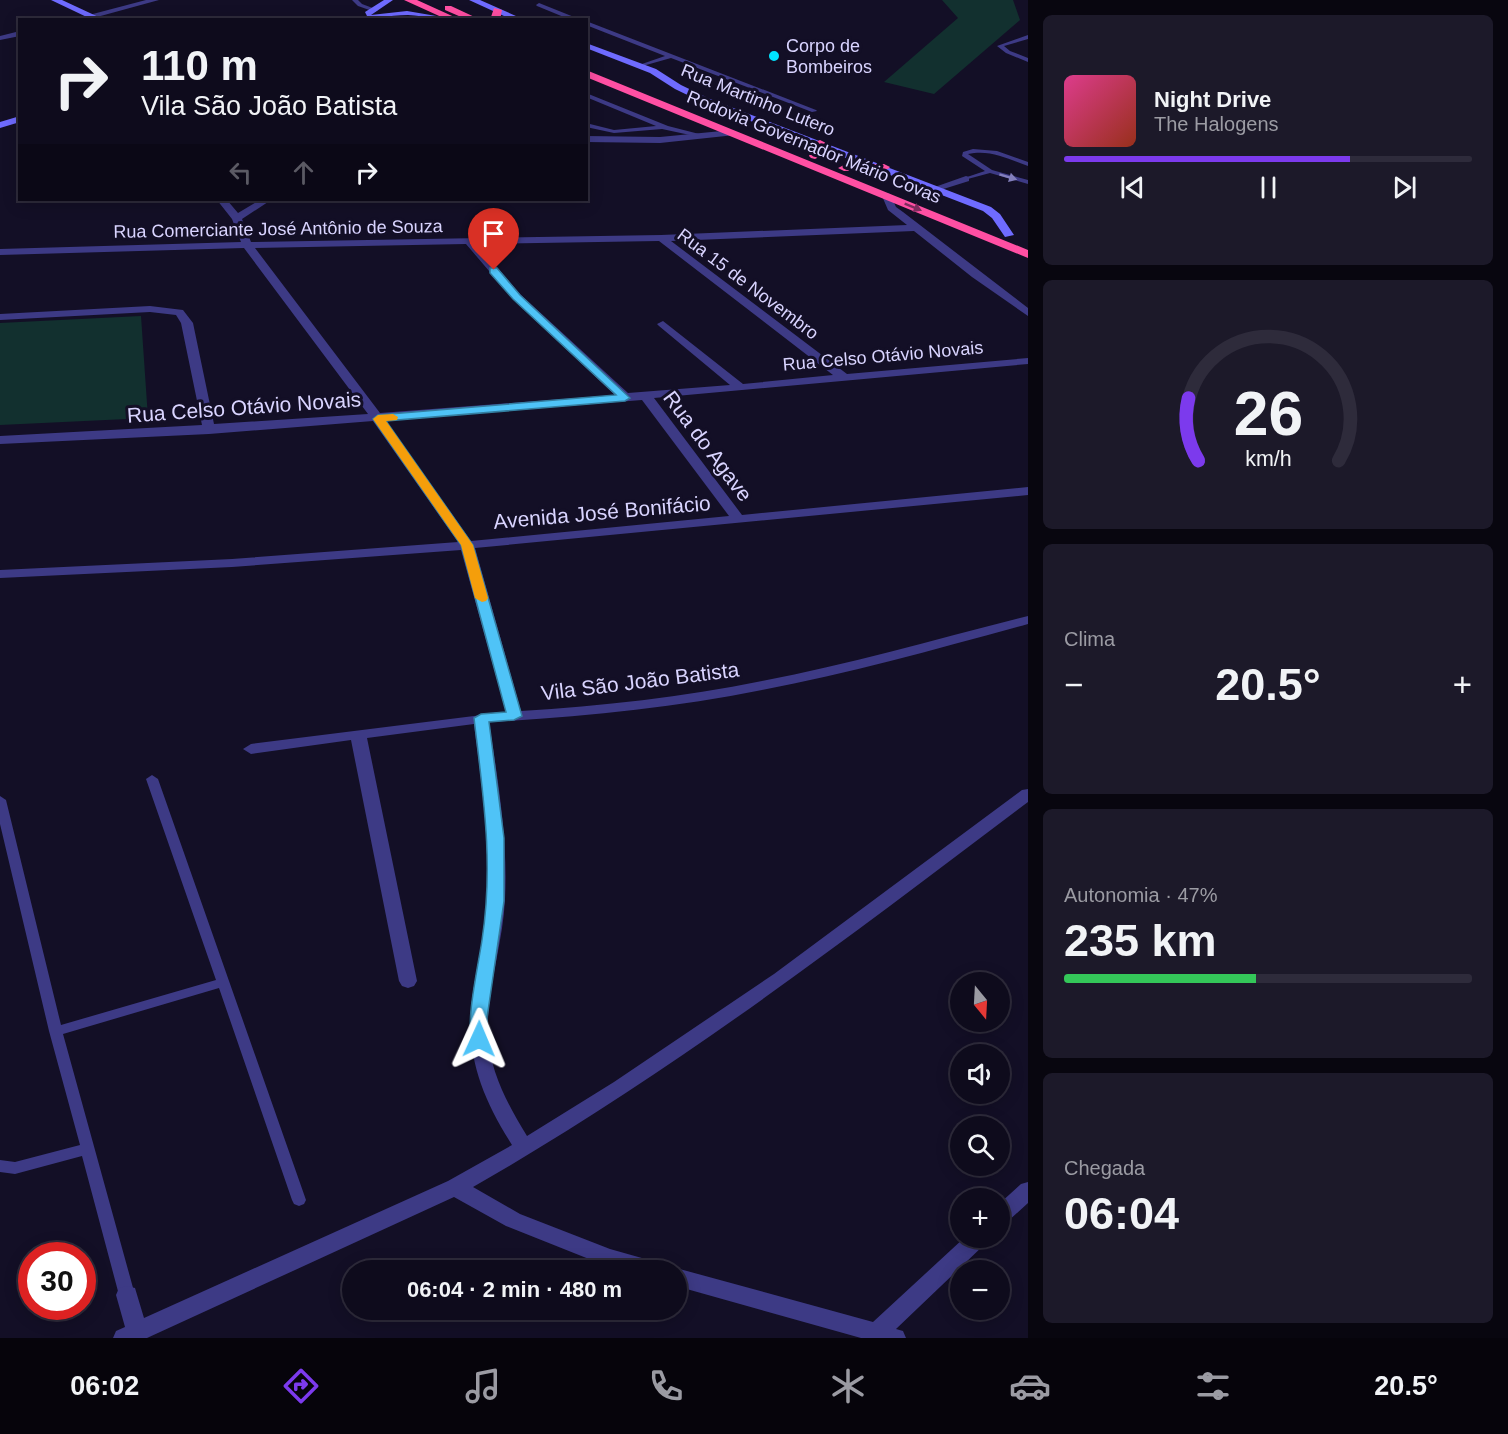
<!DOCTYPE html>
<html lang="pt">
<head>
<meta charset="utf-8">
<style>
  body { margin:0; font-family:Arial,sans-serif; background:#1c1929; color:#f1f3f6; height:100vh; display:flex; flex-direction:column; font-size:22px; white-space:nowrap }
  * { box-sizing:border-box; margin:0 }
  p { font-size:20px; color:#9b9ba3 }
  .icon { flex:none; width:33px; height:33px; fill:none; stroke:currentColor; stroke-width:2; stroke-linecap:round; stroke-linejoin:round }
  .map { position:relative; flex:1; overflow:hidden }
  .side { display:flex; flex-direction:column; gap:15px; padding:15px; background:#08060f; width:480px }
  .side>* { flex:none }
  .banner { position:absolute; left:18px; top:18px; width:570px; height:183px; border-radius:0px; box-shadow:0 3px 15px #0003,0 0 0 2px #2e2b3b; background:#0e0b1c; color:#f1f3f6; overflow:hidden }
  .needle { width:39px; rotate:162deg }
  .fabs { position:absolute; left:950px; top:972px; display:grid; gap:12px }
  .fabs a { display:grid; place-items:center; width:60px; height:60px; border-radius:50%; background:#0e0b1c; box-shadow:0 3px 15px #0003,0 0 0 2px #2e2b3b; font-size:30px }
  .speed { position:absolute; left:18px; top:1242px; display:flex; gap:12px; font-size:30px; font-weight:700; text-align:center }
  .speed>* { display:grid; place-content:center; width:78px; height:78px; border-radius:50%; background:#0e0b1c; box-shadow:0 3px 15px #0003,0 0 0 2px #2e2b3b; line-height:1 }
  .speed .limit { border:9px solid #d22; background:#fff; color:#111 }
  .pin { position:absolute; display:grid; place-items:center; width:51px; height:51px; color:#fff; margin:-62px -26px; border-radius:50% 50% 50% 0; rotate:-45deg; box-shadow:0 0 6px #0007 }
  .pin .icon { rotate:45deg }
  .me { position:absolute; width:66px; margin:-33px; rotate:1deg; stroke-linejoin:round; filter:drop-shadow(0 0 4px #0008) }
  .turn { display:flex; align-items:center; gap:21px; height:126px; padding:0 24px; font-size:27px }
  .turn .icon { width:78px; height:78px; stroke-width:2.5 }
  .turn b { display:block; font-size:42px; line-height:51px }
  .lanes { display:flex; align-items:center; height:57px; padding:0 24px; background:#0003; justify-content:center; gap:30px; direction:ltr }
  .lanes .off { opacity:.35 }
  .big { font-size:45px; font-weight:600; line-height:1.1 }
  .side .widget { flex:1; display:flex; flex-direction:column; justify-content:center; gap:9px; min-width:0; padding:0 21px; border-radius:9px; background:#1c1929 }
  .side .dial { align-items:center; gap:0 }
  .dial svg { height:156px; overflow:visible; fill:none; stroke:#2e2b3b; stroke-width:7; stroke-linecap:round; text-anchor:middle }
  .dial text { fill:#f1f3f6; stroke:none }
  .song { display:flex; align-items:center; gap:18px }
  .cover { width:72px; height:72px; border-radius:9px; background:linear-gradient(135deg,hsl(330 70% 55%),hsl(10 70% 35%)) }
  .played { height:6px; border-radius:3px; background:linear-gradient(90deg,#7c3aed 70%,#2e2b3b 70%) }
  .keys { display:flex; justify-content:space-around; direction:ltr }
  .heat { display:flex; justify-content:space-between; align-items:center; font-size:33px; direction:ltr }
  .charge { height:9px; border-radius:4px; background:linear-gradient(90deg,#34c759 47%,#2e2b3b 0) }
  .trip { position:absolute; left:342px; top:1260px; width:345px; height:60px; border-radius:30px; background:#0e0b1c; box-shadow:0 3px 15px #0003,0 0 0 2px #2e2b3b; font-weight:600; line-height:60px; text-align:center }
  .tabs { display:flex; height:96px; justify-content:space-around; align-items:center; background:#06040b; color:#9b9ba3 }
  .tabs .icon { width:42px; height:42px }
  .tabs .selected { color:#7c3aed }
  .tabs b { font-size:27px; color:#f1f3f6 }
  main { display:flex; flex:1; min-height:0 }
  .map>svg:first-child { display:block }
</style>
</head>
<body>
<main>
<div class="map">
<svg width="1028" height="1338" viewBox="0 0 1028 1338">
  <rect width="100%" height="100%" fill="#130f26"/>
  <path fill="#12302f" d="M 942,0 L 1013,0 L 1020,20 L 934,94 L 884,82 L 958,18 Z
    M 141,316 L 148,418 L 0,425 L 0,323 Z"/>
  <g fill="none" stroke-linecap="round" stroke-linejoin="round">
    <path fill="#3d3a85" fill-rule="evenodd" d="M 352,0 L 358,0 L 362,4 L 378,10 L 375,12 L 358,6 Z
      M 539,3 L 579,19 L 579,20 L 571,20 L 537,6 L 536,5 Z
      M 586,21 L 816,110 L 817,111 L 812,112 L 671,58 L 639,67 L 639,65 L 665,56 L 586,25 Z
      M 1028,35 L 1028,39 L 1004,46 L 1010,51 L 1028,58 L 1028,62 L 1006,53 L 997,46 Z
      M 586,93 L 668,126 L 707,136 L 704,138 L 662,129 L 614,133 L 586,127 L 586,123 L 614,130 L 656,126 L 586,97 Z
      M 973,149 L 997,151 L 1028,162 L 1028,166 C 1008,159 990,149 968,154 L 992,170 L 1028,180 L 1028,184 L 990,173 L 964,180 L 964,178 L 985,171 L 962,156 L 963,152 Z
      M 152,775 L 158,779 L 306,1200 L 304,1204 L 299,1206 L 294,1204 L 292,1200 L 219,988 L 63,1034 L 135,1295 L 132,1300 L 127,1302 L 122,1300 L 119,1295 L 82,1156 L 15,1174 L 0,1172 L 0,1160 L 15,1162 L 80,1145 L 49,1031 L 0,824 L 0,796 L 6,800 L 61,1025 L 216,980 L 146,779 Z"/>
    <path fill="#3d3a85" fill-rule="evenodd" d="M 146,0 L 159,0 L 86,20 L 70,20 Z
      M 20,31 L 20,36 L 0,40 L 0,36 Z
      M 732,130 L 737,133 L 735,135 L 660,143 L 586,142 L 586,136 L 660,137 Z
      M 966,176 L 969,177 L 969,181 L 937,191 L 932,188 Z
      M 887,193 L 890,194 L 896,207 L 903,212 L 1028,308 L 1028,316 L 972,277 L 914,231 L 671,241 L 847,374 L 1028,358 L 1028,364 L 654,398 L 742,515 L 1028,487 L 1028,495 L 475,548 L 521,711 C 602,706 683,697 762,681 C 852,664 939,638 1028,616 L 1028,624 C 940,648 851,673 762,690 C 672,708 581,717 489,722 C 498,781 508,840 505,899 C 503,945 486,989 488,1035 C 490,1072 508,1105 527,1136 L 614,1082 L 774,974 L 1022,790 L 1028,789 L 1028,802 C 848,938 669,1075 473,1187 L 520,1214 L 610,1249 L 663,1264 L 666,1270 L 624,1270 L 599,1263 L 506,1226 L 454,1197 L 147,1338 L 113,1338 L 116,1331 L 125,1327 L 116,1295 L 119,1288 L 127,1286 L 135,1288 L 144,1318 L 448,1181 L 512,1145 C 479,1092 463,1049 474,986 C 479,956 486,926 487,896 C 490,838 481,781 474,724 L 367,738 L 417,981 L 414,986 L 408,988 L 402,986 L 399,981 L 351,740 L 251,754 L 243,749 L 251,744 L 506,712 L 461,550 L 232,567 L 0,578 L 0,570 L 232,559 L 458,542 L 373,421 L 209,434 L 0,444 L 0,436 L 202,425 L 181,323 L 176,315 L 150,312 L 0,320 L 0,314 L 150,306 L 183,310 L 193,323 L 214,424 L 368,414 L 244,248 L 0,255 L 0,249 L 241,242 L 232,219 L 217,200 L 227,200 L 238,213 L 260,200 L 271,200 L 242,219 L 251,242 L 661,235 L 907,225 L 888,210 L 882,196 ZM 659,241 L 833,375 L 743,384 L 663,321 L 657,324 L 659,326 L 730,385 L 628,393 L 521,295 L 477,244 ZM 466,244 L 513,299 L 615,395 L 380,413 L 255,248 ZM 642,400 L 729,516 L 471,541 L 385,420 Z
      M 1028,1182 L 1028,1203 L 1006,1223 L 999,1226 L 999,1204 L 1021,1184 Z
      M 964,1238 L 989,1238 L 985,1244 L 896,1329 L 903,1331 L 906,1338 L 861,1338 L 676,1286 L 676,1270 L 668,1270 L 676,1268 L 873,1322 Z"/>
    <path fill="#6f6bff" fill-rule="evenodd" d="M 51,0 L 62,0 L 105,20 L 93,20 Z
      M 384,0 L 393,0 L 371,15 L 407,11 L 460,20 C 442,20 425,16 408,15 C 389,15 370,20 351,20 L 367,16 L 365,12 Z
      M 469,0 L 480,0 L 525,20 L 513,20 Z
      M 586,43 L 656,69 L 681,85 L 710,99 L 991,207 L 1000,214 L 1014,235 L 1005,237 L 992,218 L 983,211 L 704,103 L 675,89 L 650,73 L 586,48 Z
      M 20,116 L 20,122 L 0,128 L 0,122 Z"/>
    <path fill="#ff4fa3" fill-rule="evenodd" d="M 404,0 L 417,0 L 461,20 L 448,20 Z
      M 445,6 L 451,6 L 481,20 L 468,20 L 445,10 Z
      M 494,8 L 502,10 L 500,20 L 490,20 Z
      M 586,70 L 1028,250 L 1028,258 L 586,77 Z
      M 820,140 L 826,143 L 821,156 L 815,159 L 811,158 L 809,156 L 814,143 Z
      M 884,164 L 890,167 L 888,169 L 844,171 L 838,168 L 844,165 Z"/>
  </g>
  <defs><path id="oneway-solid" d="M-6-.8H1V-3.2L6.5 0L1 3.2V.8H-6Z" transform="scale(1.5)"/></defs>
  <use fill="#837fbc" href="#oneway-solid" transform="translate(1008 177) rotate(17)"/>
  <use fill="#7d2c5e" href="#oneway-solid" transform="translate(913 207) rotate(22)"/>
  <path fill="#4fc3f7" stroke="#337fa1" stroke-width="1.5" d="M 490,268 L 497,268 L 520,295 L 630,398 L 625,401 L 386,421 L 473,545 L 522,716 L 514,720 L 489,722 L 504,838 L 504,901 L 487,1018 L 488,1039 L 485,1044 L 479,1046 L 473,1044 C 464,1027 479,962 482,940 C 494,863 483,795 474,718 L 481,714 L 506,712 L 461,545 L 373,419 L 378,415 L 616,395 L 513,299 L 490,273 Z"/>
  <path fill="#f59e0b" d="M 393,414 L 398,417 L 397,420 L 386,421 L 473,545 L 488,598 L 486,601 L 482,602 L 475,598 L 461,545 L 373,419 L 378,415 Z"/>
  <circle fill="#00e5ff" stroke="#130f26" stroke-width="2" cx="774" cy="56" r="6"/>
  <g text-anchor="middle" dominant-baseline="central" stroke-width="6" stroke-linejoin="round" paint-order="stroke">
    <g font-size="18" fill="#d9d4ff" stroke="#130f26" text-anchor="start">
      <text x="786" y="46">Corpo de<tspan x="786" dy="21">Bombeiros</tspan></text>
    </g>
    <g font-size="18" fill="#d9d4ff" stroke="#130f26">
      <text transform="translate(758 100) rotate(22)">Rua Martinho Lutero</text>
      <text transform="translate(814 147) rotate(22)">Rodovia Governador Mário Covas</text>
      <text transform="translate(278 229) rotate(-1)">Rua Comerciante José Antônio de Souza</text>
      <text transform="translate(748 284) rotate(37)">Rua 15 de Novembro</text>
      <text transform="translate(883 356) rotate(-5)">Rua Celso Otávio Novais</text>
    </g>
    <g font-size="21" fill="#d9d4ff" stroke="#130f26">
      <text transform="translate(244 407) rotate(-4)">Rua Celso Otávio Novais</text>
      <text transform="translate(708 446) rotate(53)">Rua do Agave</text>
      <text transform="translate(602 512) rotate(-5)">Avenida José Bonifácio</text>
      <text transform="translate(640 681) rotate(-7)">Vila São João Batista</text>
    </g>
  </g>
</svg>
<div class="fabs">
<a><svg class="needle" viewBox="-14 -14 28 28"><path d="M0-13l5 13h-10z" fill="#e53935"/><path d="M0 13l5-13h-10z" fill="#9b9ba3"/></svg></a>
<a><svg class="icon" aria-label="sound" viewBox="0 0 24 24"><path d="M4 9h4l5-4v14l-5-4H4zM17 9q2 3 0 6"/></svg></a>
<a><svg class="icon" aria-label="search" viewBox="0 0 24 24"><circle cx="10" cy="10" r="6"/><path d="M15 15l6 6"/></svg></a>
<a>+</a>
<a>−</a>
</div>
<div class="speed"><div class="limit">30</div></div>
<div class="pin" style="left:494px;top:270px;background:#d93025"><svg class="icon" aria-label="arrive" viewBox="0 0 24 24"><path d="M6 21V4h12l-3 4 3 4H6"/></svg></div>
<svg class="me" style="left:479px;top:1039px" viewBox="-20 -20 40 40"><path d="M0-17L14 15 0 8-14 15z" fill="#4fc3f7" stroke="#fff" stroke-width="4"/></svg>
<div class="trip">06:04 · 2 min · 480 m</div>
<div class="banner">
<div class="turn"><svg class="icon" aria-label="right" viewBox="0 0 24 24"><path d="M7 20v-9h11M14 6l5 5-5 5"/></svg><div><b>110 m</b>Vila São João Batista</div></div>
<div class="lanes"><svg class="icon off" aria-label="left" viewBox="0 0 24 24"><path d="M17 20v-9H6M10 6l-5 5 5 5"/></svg><svg class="icon off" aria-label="ahead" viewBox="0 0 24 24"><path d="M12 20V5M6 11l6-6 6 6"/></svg><svg class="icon" aria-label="right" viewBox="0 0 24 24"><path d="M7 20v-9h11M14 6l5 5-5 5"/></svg></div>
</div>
</div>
<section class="side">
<div class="widget">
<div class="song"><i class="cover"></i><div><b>Night Drive</b><p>The Halogens</p></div></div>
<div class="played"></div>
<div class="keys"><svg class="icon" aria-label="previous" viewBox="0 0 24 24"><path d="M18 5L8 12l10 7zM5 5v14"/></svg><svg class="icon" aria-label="pause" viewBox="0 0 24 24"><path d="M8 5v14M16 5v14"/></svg><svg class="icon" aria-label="next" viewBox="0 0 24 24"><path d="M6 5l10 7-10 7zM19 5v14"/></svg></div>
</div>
<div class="widget dial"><svg viewBox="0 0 100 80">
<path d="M14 69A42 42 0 1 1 86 69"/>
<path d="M14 69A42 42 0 0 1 9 37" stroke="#7c3aed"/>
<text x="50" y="56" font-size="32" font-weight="700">26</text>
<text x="50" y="72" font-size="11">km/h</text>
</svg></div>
<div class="widget"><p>Clima</p>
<div class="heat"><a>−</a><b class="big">20.5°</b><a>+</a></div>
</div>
<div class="widget"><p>Autonomia · 47%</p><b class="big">235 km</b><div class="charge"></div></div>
<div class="widget"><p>Chegada</p><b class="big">06:04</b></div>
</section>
</main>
<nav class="tabs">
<b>06:02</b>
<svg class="icon selected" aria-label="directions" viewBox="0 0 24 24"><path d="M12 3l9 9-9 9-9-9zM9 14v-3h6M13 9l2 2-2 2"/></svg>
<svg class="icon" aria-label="music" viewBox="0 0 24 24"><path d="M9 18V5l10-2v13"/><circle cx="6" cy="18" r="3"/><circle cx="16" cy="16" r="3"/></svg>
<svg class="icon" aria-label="phone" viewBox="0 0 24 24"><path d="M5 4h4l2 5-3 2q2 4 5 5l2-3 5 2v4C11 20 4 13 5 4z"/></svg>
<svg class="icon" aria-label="climate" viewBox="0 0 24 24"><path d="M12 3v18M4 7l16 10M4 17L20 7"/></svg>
<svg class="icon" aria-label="car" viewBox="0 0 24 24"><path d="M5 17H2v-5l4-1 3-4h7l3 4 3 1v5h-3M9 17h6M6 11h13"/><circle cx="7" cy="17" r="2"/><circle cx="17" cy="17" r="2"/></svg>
<svg class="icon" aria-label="filters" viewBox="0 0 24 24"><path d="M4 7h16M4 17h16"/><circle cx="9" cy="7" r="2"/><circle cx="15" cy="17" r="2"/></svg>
<b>20.5°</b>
</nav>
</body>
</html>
